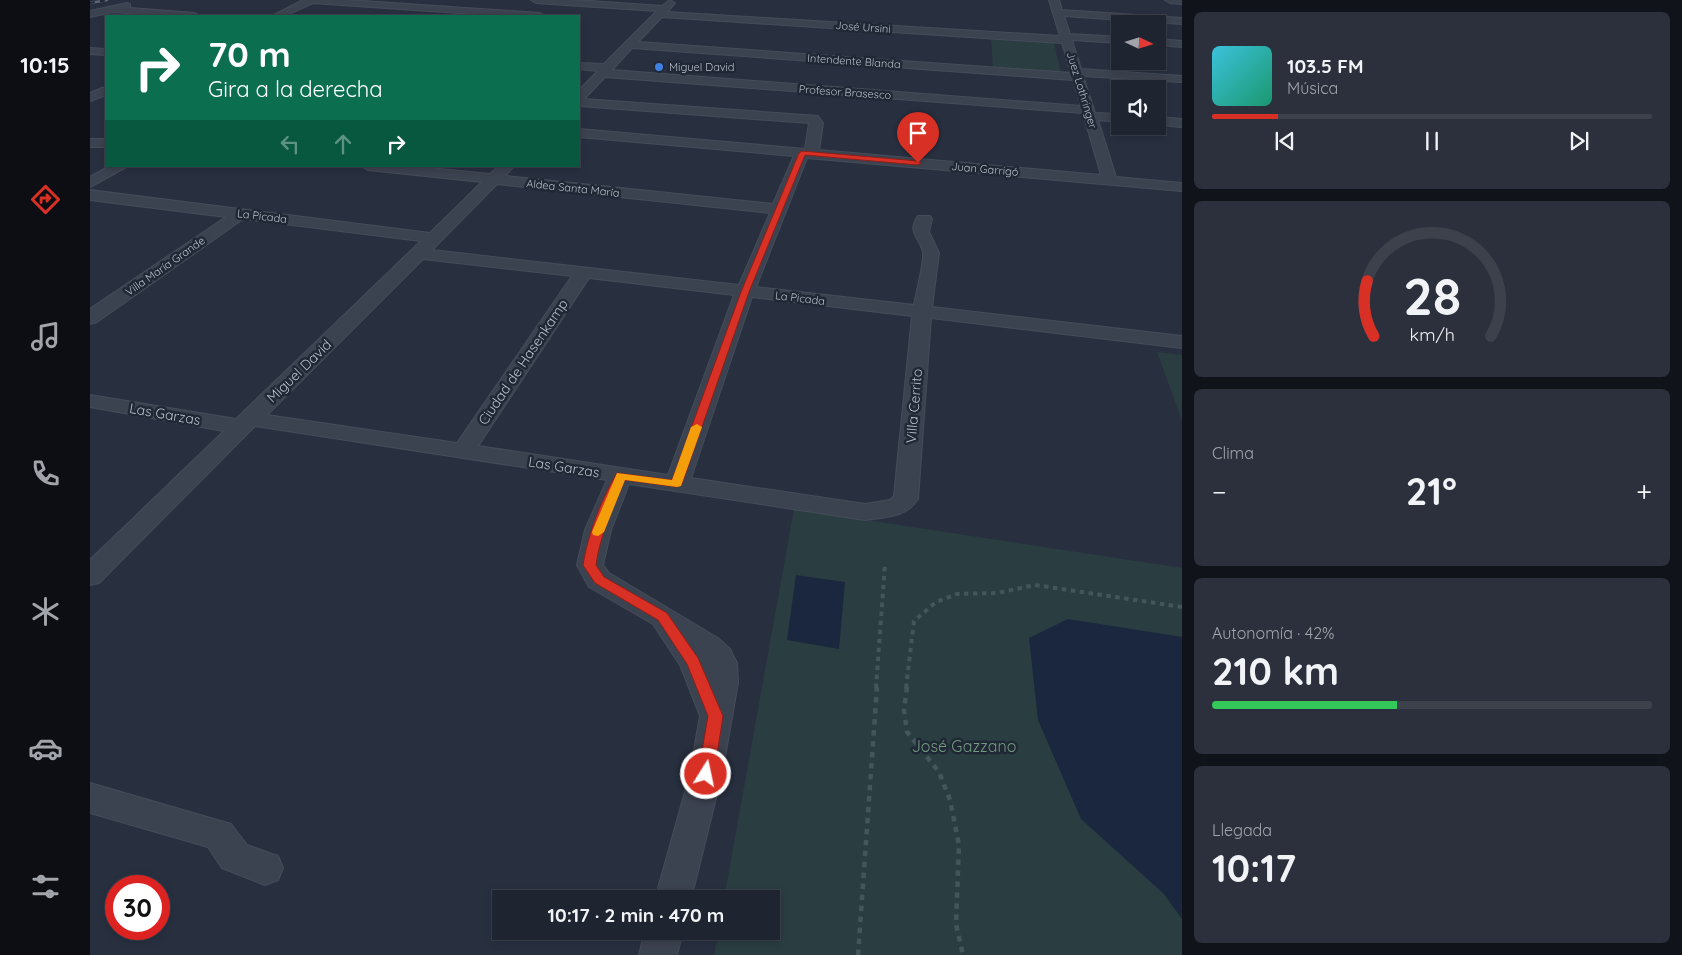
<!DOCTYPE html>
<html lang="es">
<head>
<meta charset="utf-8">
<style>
  body { margin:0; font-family:Quicksand,sans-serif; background:#2b303c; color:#f1f3f6; height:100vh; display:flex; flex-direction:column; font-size:19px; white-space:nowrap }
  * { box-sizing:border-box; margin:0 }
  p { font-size:16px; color:#a1a4ab }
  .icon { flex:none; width:28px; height:28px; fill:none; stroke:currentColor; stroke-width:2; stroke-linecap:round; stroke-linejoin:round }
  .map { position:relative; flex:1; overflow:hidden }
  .sheet { display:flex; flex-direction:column; gap:12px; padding:12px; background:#10141a; width:500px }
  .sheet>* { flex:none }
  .guide { position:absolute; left:15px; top:15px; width:475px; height:152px; border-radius:0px; box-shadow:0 2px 8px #0003,0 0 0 1px #3c414c; background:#0b6e4f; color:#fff; overflow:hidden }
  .needle { width:32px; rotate:94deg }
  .fabs { position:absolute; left:1021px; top:15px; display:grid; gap:10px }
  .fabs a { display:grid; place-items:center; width:55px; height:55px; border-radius:0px; background:#1e2430; box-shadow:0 2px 8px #0003,0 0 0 1px #3c414c; font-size:25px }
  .speed { position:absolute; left:15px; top:875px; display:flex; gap:10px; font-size:25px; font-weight:700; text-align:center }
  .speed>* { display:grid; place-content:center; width:65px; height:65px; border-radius:50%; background:#1e2430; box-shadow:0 2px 8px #0003,0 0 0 1px #3c414c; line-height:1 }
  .speed .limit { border:8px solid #d22; background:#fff; color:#111 }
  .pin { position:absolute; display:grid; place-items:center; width:42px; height:42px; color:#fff; margin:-51px -21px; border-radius:50% 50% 50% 0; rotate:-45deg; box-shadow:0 0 5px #0007 }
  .pin .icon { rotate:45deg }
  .me { position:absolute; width:55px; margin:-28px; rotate:10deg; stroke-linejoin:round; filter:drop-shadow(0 0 4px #0008) }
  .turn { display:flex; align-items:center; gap:18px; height:105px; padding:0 20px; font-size:22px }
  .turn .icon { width:65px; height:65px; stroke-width:2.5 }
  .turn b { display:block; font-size:35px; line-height:42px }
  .lanes { display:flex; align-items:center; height:48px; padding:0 20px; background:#0003; justify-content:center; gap:25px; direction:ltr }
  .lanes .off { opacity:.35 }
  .big { font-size:38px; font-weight:800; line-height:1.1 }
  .sheet .card { flex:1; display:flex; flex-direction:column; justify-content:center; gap:8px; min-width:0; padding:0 18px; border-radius:8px; background:#2b303c }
  .sheet .dial { align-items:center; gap:0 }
  .dial svg { height:130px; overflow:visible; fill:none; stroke:#3c414c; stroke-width:7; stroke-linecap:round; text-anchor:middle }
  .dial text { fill:#f1f3f6; stroke:none }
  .song { display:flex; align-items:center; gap:15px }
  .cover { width:60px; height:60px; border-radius:8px; background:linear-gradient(135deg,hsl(190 70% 55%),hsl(160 70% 35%)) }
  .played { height:5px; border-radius:2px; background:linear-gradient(90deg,#d93025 15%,#3c414c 15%) }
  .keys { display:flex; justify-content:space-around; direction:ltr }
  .heat { display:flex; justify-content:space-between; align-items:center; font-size:28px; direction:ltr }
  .charge { height:8px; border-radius:4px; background:linear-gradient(90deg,#34c759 42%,#3c414c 0) }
  .trip { position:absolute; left:402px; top:890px; width:288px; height:50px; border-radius:0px; background:#1e2430; box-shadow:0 2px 8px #0003,0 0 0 1px #3c414c; font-weight:800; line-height:50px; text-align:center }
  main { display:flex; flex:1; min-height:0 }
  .tabs { display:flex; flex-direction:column; width:90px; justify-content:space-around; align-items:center; background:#0c0e13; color:#a1a4ab }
  .tabs .icon { width:35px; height:35px }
  .tabs .selected { color:#d93025 }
  .tabs b { font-size:22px; color:#f1f3f6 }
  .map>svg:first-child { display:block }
</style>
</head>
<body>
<main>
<nav class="tabs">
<b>10:15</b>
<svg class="icon selected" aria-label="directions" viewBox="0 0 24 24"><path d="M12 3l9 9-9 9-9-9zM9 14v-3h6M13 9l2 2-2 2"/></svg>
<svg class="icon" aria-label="music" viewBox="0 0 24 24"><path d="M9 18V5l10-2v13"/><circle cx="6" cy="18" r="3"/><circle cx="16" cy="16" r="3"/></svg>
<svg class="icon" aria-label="phone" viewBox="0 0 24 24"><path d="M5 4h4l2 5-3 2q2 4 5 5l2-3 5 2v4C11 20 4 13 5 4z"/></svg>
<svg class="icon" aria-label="climate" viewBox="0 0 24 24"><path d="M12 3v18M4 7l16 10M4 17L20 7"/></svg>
<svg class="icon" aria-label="car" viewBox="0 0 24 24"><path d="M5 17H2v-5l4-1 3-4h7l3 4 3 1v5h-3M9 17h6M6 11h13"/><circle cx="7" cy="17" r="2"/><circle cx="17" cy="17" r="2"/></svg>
<svg class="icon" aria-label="filters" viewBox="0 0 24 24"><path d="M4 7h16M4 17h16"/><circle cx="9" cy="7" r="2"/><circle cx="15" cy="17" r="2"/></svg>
</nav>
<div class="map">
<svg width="1092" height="955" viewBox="0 0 1092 955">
  <rect width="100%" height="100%" fill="#283040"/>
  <path fill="#2a3d41" d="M 901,39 L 964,43 L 971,73 L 903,68 Z
    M 1067,352 L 1092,355 L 1092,420 Z
    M 704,509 L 1092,568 L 1092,955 L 624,955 L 629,931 L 681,931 L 681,899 L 634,899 Z"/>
  <path fill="#1b273e" d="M 706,575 L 755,582 L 749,649 L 697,640 Z
    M 978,619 L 1092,637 L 1092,919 L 1074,894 L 991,819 L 948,720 L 939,638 Z"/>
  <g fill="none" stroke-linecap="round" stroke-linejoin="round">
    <defs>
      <path id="minor" d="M 213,0 L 258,0 L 450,13 L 455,16 L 412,16 L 223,3 L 194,16 L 182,16 Z
        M 441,0 L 485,0 L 572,6 L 580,0 L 585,3 L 577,12 L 970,36 L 959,0 L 969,0 L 972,10 L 1092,18 L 1092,24 L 974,16 L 980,34 L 1030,37 L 1030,43 L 982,40 L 991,69 L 1092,76 L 1092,82 L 993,76 L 1005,113 L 1030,114 L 1030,122 L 1008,120 L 1026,177 L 1092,183 L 1092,191 L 717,158 L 666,287 L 824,305 C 826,293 834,264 833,253 C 831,238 816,233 828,216 L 840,216 L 842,219 L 839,232 L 849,253 L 842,307 L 1092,336 L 1092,348 L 841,318 L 828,499 C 816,518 795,517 775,520 L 539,484 L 521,530 L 513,565 L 519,573 L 628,638 L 640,649 L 647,663 L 648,683 L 632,774 L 601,899 L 565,899 L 600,774 L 610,716 L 590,665 L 563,624 L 499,587 L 487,565 L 495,530 L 517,480 L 165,426 L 9,583 L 0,585 L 0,560 L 134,431 L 0,407 L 0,395 L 146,419 L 331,241 L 153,219 L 7,322 L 0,324 L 0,309 L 136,217 L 0,200 L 0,190 L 340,233 L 392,182 L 278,170 L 271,166 L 321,166 L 400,174 L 409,166 L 424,166 L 415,176 L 683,204 L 704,156 L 489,137 L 489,129 L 715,149 L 719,123 L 489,106 L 489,90 L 508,71 L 489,69 L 489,63 L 514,64 L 567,11 L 446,3 ZM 572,17 L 972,43 L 981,73 L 548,42 ZM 542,48 L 983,80 L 991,106 L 522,70 ZM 515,77 L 993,113 L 1011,175 L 729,150 L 733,123 L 728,116 L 494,99 ZM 407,184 L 680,213 L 649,285 L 342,250 ZM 333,259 L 482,276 L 367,443 L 177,415 ZM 499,278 L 644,295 L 578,475 L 388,446 ZM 662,297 L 822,316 L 804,496 L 800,500 L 775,504 L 601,478 Z
        M 1075,0 L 1092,0 L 1092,4 L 1080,3 Z
        M 37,3 L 40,4 L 40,8 L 105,13 L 110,16 L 74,16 L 23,12 L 0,17 L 0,11 Z
        M 1068,39 L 1092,41 L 1092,47 L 1068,45 Z
        M 0,48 L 16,49 L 16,55 L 0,54 Z
        M 12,88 L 16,88 L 16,95 L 0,101 L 0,93 Z
        M 1068,117 L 1092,119 L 1092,127 L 1068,125 Z
        M 0,139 L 16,139 L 16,147 L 0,147 Z
        M 20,166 L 38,166 L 0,187 L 0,177 Z
        M 0,783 L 141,824 L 157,845 L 188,856 L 193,868 L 188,880 L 175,885 L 132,868 L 118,847 L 0,813 Z
        M 555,931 L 593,931 L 587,955 L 549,955 Z"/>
    </defs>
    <use href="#minor" stroke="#454c59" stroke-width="2"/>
    <path stroke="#435659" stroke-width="4" stroke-dasharray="4.5 4.5" stroke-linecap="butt" d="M 786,688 L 795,564
      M 816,688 L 824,621 L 846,602 L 867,594 L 907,593 L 945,585 L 1092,607"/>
    <path stroke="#435659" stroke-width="4.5" stroke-dasharray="5.5 5.5" stroke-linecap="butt" d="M 817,687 L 814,710 L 817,732 L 849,772 L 860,800 L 869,845 L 866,924 L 873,955
      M 768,955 L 787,687"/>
    <use href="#minor" fill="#3c4350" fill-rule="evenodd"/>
    <defs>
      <path id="rail" d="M 0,3 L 17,0"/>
    </defs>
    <use href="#rail" stroke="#5e6676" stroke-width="2.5"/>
    <use href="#rail" stroke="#202835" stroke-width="2" stroke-dasharray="5" stroke-linecap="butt"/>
  </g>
  <path fill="#d93025" stroke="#8d1f18" d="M 712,151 L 828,161 L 831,163 L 828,165 L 715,155 L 659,292 L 592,484 L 587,487 L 535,480 C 523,507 510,535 506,565 L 514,577 L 577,613 L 608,658 L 633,716 L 624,774 L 622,778 L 616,780 L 611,778 L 608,774 L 618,716 L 597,664 L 568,620 L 505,583 L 493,565 C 498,534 511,500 527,473 L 582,480 L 651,292 L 709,153 Z"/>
  <path fill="#f59e0b" d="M 607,424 L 612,427 L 591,486 L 587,487 L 535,480 L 514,532 L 508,536 L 503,535 L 502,532 L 527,473 L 582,480 L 601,427 Z"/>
  <circle fill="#3f7fe0" stroke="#202835" stroke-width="2" cx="569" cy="67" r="5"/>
  <g text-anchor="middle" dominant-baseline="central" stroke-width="5" stroke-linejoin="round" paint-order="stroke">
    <g font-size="11" fill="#b8beca" stroke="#202835">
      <text transform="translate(773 27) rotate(4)">José Ursini</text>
      <text transform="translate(764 61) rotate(4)">Intendente Blanda</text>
      <text transform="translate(992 90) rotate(73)">Juez Lothringer</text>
      <text transform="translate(755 92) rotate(4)">Profesor Brasesco</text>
      <text transform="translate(895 169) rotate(5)">Juan Garrigó</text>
      <text transform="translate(483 188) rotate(6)">Aldea Santa María</text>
      <text transform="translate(172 216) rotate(7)">La Picada</text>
      <text transform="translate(75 266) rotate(-35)">Villa María Grande</text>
      <text transform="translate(710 298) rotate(7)">La Picada</text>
    </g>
    <g font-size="11" fill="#b8beca" stroke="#202835" text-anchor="start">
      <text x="579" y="67">Miguel David</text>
    </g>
    <g font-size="14" fill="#b8beca" stroke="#202835">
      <text transform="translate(433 362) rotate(-56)">Ciudad de Hasenkamp</text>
      <text transform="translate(209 371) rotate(-44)">Miguel David</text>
      <text transform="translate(824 406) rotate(-85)">Villa Cerrito</text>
      <text transform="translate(75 414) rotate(10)">Las Garzas</text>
      <text transform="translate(474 467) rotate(9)">Las Garzas</text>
    </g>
    <g font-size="16" fill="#71997d" stroke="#202835">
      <text x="874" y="746">José Gazzano</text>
    </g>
  </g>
</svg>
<div class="fabs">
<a><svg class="needle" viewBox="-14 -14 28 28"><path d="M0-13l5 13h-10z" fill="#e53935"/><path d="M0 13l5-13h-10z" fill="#a1a4ab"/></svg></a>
<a><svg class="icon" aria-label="sound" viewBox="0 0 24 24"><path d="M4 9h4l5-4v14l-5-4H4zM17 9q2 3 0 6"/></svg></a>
</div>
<div class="speed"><div class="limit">30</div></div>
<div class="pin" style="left:828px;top:163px;background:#d93025"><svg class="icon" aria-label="arrive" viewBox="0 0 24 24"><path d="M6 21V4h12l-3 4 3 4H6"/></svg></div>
<svg class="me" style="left:616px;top:774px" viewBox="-20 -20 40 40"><circle r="17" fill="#d93025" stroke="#fff" stroke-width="3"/><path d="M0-11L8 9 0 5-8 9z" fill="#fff"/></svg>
<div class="trip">10:17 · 2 min · 470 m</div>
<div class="guide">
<div class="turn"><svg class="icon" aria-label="right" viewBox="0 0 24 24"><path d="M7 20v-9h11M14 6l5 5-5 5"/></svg><div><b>70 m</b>Gira a la derecha</div></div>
<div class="lanes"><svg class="icon off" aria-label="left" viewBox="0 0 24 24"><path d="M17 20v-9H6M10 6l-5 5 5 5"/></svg><svg class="icon off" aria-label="ahead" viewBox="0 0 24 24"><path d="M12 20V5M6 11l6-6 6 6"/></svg><svg class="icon" aria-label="right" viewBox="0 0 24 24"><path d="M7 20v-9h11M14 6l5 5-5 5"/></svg></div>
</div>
</div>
<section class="sheet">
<div class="card">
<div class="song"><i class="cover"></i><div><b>103.5 FM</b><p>Música</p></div></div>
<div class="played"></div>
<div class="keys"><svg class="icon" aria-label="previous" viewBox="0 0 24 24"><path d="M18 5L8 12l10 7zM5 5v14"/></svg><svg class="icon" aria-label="pause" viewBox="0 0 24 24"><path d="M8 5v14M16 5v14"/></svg><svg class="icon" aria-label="next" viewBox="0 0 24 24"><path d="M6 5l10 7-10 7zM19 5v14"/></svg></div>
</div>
<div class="card dial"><svg viewBox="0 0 100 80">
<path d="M14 69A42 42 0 1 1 86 69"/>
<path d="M14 69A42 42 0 0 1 10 35" stroke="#d93025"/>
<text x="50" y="56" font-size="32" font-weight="700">28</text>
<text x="50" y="72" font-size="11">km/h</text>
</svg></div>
<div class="card"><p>Clima</p>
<div class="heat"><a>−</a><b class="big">21°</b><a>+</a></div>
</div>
<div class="card"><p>Autonomía · 42%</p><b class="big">210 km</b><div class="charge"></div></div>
<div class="card"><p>Llegada</p><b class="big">10:17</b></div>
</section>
</main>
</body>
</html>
